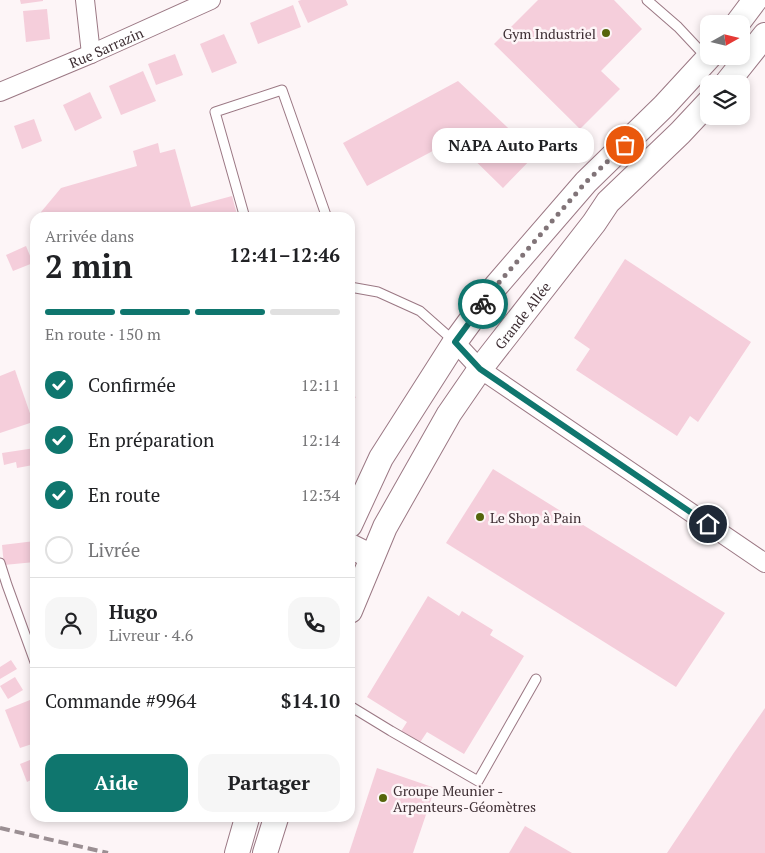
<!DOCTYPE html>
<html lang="fr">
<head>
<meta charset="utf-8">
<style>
  body { margin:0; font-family:"PT Serif",serif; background:#f6f6f6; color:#202124; height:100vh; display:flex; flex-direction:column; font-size:19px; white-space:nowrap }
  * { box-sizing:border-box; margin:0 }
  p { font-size:16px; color:#757577 }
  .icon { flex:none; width:28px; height:28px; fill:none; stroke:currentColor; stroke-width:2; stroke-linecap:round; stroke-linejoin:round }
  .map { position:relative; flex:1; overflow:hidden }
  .side { position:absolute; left:30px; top:212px; width:325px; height:610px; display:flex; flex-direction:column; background:#fff; border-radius:15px; box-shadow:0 2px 8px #0003 }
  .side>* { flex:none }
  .needle { width:32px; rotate:82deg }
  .tools { position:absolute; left:700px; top:15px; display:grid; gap:10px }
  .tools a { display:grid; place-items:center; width:50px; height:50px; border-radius:10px; background:#fff; box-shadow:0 2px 8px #0003; font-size:25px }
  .pin { position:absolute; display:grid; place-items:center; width:42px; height:42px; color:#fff; margin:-21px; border:2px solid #fff; border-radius:50%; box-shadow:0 1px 5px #0007 }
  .courier { position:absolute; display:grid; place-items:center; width:50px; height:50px; margin:-25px; border:4px solid #0f766e; border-radius:50%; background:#fff; color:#222; box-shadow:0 1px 6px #0007 }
  .bubble { position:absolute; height:35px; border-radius:15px; background:#fff; box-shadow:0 2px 8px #0003; font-size:16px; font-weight:700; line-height:35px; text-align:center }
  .head em { font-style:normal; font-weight:700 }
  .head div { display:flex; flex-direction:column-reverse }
  .head { display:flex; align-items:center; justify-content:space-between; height:85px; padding:0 15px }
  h1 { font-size:32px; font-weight:700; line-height:38px }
  .bar { display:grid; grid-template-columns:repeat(4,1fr); gap:8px 5px; align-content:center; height:60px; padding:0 15px }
  .bar i { height:6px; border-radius:4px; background:#e0e0e0 }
  .bar .selected { background:#0f766e }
  .bar p { grid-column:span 4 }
  .line { display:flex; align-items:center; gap:12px; padding:0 15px; border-top:1px solid #e0e0e0 }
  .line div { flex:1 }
  .round { display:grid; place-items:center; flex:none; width:52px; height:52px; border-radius:15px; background:#f6f6f6 }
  ol { padding:0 15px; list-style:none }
  li { display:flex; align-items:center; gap:15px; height:55px }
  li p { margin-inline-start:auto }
  li .icon { padding:5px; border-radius:50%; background:#0f766e; color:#fff; stroke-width:4 }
  li:last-child { color:#757577 }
  li i { width:28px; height:28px; border:2px solid #e0e0e0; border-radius:50% }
  .cta { display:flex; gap:10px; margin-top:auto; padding:10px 15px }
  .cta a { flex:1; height:58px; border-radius:15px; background:#0f766e; color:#fff; font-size:20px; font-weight:700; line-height:58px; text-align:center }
  .cta a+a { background:#f6f6f6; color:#202124 }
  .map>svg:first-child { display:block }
  .building { fill:#f5cedb }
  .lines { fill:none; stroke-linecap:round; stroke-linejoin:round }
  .lane-casing { stroke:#9b7884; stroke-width:11 }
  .street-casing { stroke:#9b7884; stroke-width:20 }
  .secondary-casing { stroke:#9b7884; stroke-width:26 }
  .lane { stroke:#fff; stroke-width:9 }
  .street { stroke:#fff; stroke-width:18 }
  .secondary { stroke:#fff; stroke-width:24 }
  .rail { stroke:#9b8f93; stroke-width:4; stroke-dasharray:10 5; stroke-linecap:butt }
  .done { stroke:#817478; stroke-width:5; stroke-dasharray:0 9 }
  .route { stroke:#0f766e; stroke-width:6 }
  .poi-dot { fill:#55650c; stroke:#fdf5f7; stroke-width:2 }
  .labels { text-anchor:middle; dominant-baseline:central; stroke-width:5; stroke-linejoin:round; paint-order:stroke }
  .poi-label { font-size:14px; fill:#3e2f34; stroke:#fdf5f7; text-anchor:start }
  .street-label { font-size:14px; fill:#3e2f34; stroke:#fdf5f7 }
</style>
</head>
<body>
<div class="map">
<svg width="765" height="853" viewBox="0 0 765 853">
  <rect width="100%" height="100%" fill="#fdf5f7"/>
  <g class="building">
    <path d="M 20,0 L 43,0 L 43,1 L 21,4 Z"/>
    <path d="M 301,0 L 346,0 L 348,5 L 308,23 L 298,1 Z"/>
    <path d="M 538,0 L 614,0 L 642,29 L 601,71 L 620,89 L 580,129 L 494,44 Z"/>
    <path d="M 293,5 L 301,27 L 258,44 L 250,23 Z"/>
    <path d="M 47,9 L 50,39 L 26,42 L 23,11 Z"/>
    <path d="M 224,34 L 237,63 L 212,73 L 200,44 Z"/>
    <path d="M 175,54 L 183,75 L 156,85 L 148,64 Z"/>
    <path d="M 143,71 L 156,101 L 121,115 L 109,86 Z"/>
    <path d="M 458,81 L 536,154 L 503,188 L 450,136 L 441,140 L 444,145 L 367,186 L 343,143 Z"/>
    <path d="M 90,92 L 102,118 L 75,131 L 63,105 Z"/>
    <path d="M 34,119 L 42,141 L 22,149 L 14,126 Z"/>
    <path d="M 158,143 L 160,153 L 175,149 L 191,207 L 232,196 L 238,218 L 42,218 L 41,212 L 61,188 L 137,166 L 133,151 Z"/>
    <path d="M 26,246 L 33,263 L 13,271 L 6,255 Z"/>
    <path d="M 625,259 L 751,342 L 698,422 L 690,416 L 677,436 L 576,370 L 590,349 L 574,338 Z"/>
    <path d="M 15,370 L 33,422 L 0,433 L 0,376 Z"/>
    <path d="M 350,394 L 356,397 L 350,406 Z"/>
    <path d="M 35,448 L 35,459 L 32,459 L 33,465 L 17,468 L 16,462 L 4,465 L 2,453 Z"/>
    <path d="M 493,469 L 725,613 L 676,687 L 446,543 Z"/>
    <path d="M 35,541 L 35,562 L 4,565 L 2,545 Z"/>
    <path d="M 30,578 L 35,578 L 35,603 L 34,603 Z"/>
    <path d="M 428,596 L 459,616 L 462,611 L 493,630 L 490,635 L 524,656 L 464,754 L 427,732 L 419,744 L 400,733 L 407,722 L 367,697 Z"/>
    <path d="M 11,660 L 17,669 L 0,679 L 0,667 Z"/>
    <path d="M 15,677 L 23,690 L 8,699 L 0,686 Z"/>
    <path d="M 30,700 L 35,712 L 35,743 L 20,748 L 5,710 Z"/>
    <path d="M 765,708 L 765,853 L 667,853 L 733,754 Z"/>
    <path d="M 35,758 L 35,778 L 27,782 L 20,764 Z"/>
    <path d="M 377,768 L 435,788 L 413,853 L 349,853 Z"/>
    <path d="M 525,826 L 572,853 L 509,853 Z"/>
  </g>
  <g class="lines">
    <g class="lane-casing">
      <g id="lane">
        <path d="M 647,0 L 678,27 L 708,59"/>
        <path d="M 245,218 L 215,112 L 282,90 L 327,218"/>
        <path d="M 350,287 L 378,292 L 420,311 L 455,342"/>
        <path d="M 0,563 L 7,585 L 35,662"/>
        <path d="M 350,706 L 391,731 L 478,781 L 536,679"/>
      </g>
    </g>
    <g class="street-casing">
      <g id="street">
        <path d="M 85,0 L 91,54"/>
        <path id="s1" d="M 0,92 L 91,54 L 211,0"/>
        <path d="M 455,342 L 480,369 L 765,563"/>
      </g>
    </g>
    <g class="secondary-casing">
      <g id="secondary">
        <path d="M 737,24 L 755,0"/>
        <path d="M 726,84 L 765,35"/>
        <path d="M 350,525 L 381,458 L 455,342 L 496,286 L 586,182 L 664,106 L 710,56"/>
        <path d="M 350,546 L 372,557"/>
        <path id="s2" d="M 350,611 L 385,527 L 449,414 L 480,369 L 594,223 L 608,202 L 680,133 L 709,102"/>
        <path d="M 237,853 L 247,818"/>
        <path d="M 265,853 L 276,818"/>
      </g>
    </g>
    <use href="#lane" class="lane"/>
    <use href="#street" class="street"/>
    <use href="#secondary" class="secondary"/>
    <path class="rail" d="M 0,828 L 108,853"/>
  </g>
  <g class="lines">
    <path class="done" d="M 483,304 L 496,286 L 586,182 L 625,145"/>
    <path class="route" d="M 483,304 L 455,342 L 480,369 L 708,524"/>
  </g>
  <g class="poi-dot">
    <circle cx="606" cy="33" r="5"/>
    <circle cx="480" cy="517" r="5"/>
    <circle cx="383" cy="798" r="5"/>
  </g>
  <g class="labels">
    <g class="poi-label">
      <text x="596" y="33" text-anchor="end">Gym Industriel</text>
      <text x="490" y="517">Le Shop à Pain</text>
      <text x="393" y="790">Groupe Meunier -<tspan x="393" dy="16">Arpenteurs-Géomètres</tspan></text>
    </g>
    <g class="street-label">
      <text stroke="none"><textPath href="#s1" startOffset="115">Rue Sarrazin</textPath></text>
      <text stroke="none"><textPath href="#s2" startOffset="344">Grande Allée</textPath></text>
    </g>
  </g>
</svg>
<div class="tools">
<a><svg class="needle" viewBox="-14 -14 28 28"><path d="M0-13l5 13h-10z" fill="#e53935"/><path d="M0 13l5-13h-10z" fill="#757577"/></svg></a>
<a><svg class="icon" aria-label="layers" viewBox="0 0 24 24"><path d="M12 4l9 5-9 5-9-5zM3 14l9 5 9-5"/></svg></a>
</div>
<div class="pin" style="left:625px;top:145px;background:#ea580c"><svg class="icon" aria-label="bag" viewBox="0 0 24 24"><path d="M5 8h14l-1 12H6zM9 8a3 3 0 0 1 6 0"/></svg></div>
<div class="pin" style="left:708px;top:524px;background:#1f2937"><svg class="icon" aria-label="home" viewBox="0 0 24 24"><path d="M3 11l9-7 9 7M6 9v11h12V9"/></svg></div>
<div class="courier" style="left:483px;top:304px"><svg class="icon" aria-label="bike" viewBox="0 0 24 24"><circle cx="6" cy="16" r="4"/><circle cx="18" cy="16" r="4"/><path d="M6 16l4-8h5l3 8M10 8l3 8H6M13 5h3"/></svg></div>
<div class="bubble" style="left:432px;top:128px;width:162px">NAPA Auto Parts</div>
<section class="side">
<div class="head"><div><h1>2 min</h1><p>Arrivée dans</p></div><em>12:41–12:46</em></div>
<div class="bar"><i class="selected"></i><i class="selected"></i><i class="selected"></i><i></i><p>En route · 150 m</p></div>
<ol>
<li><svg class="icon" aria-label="check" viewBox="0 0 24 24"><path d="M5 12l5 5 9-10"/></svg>Confirmée<p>12:11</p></li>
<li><svg class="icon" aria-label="check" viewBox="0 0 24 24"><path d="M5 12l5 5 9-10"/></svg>En préparation<p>12:14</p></li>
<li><svg class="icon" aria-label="check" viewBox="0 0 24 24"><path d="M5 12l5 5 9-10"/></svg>En route<p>12:34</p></li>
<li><i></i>Livrée</li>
</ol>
<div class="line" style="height:90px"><a class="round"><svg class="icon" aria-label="person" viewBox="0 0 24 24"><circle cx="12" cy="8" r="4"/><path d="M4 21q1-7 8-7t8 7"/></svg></a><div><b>Hugo</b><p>Livreur · 4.6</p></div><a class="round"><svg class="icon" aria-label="phone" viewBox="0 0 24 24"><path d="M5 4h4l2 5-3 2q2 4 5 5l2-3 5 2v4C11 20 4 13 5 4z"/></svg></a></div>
<div class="line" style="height:65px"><div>Commande #9964</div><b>$14.10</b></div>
<div class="cta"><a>Aide</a><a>Partager</a></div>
</section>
</div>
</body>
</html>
